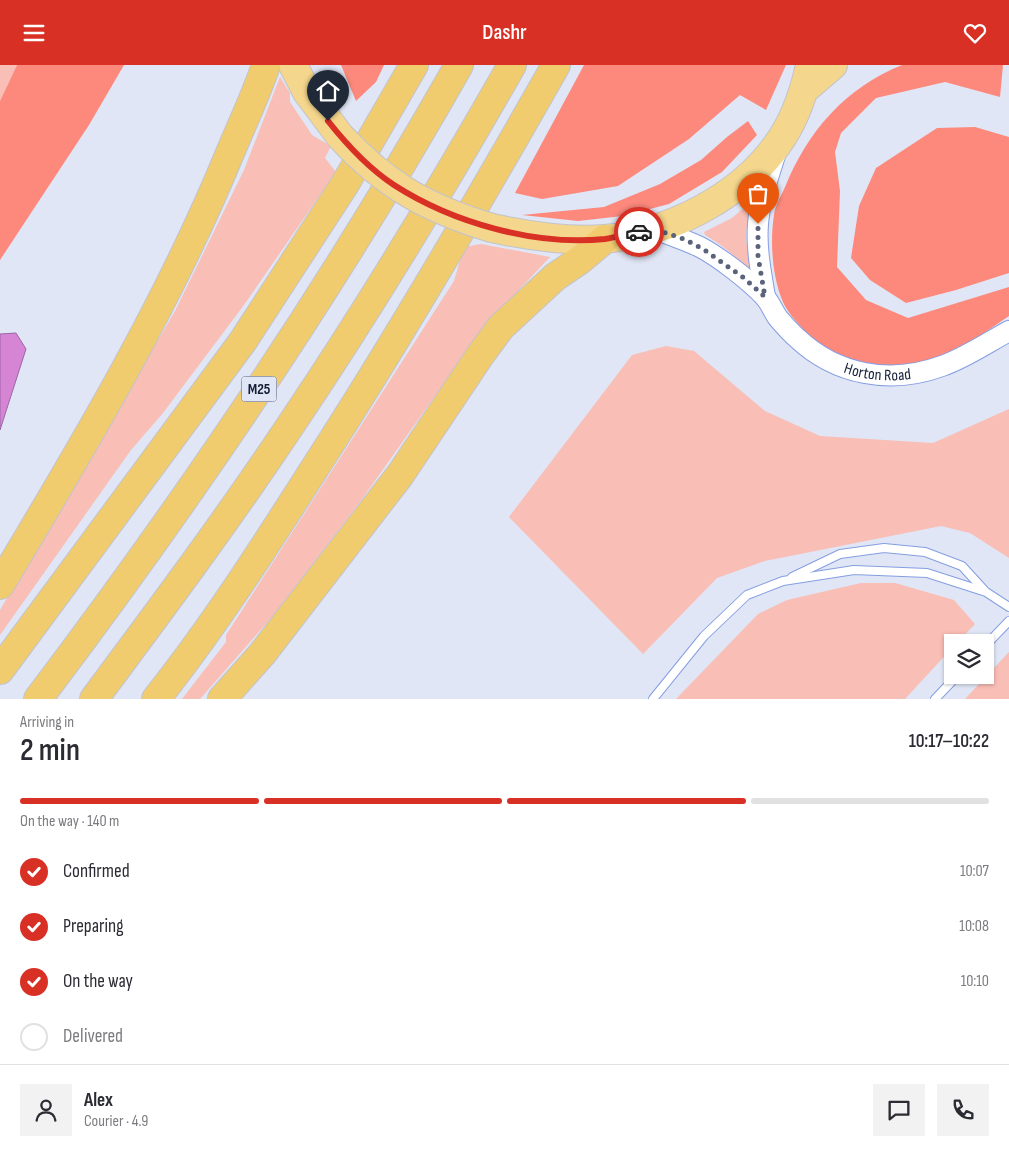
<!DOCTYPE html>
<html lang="en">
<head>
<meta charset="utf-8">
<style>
  body { margin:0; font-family:"Sofia Sans Condensed",sans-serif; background:#f2f2f3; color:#2b2b33; height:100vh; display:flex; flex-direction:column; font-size:19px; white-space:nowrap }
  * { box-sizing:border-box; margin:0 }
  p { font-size:16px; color:#7c7c81 }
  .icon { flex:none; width:28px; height:28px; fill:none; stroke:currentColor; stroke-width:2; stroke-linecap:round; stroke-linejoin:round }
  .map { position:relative; height:634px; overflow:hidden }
  .panel { display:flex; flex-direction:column; background:#fff; flex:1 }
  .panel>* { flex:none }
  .controls { position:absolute; left:944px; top:569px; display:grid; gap:10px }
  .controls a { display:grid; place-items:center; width:50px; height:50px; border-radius:0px; background:#fff; box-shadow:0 1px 4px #0004; font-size:25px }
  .pin { position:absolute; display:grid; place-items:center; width:42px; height:42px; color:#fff; margin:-51px -21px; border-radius:50% 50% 50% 0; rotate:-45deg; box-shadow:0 0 5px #0007 }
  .pin .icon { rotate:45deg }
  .courier { position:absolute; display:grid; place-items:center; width:50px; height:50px; margin:-25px; border:4px solid #d93025; border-radius:50%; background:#fff; color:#222; box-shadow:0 1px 6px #0007 }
  .headline em { font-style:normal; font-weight:600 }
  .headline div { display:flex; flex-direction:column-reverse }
  .headline { display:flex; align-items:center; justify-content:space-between; height:85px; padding:0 20px }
  h1 { font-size:32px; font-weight:600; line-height:38px }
  .bar { display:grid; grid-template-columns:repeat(4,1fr); gap:8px 5px; align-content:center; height:60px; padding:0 20px }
  .bar i { height:6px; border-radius:4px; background:#e1e1e2 }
  .bar .active { background:#d93025 }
  .bar p { grid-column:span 4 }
  .line { display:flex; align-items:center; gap:12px; padding:0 20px; border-top:1px solid #e1e1e2 }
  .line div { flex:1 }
  .round { display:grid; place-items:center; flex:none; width:52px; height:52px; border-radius:0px; background:#f2f2f3 }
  ol { padding:0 20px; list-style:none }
  li { display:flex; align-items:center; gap:15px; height:55px }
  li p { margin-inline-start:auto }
  li .icon { padding:5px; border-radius:50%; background:#d93025; color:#fff; stroke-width:4 }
  li:last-child { color:#7c7c81 }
  li i { width:28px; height:28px; border:2px solid #e1e1e2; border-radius:50% }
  header { display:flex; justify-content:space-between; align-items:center; height:65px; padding:0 20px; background:#d93025; color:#fff; font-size:22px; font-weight:600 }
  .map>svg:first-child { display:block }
  .green { fill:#f9beb5 }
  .forest { fill:#fd897c }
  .water { fill:#d684d4; stroke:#9c65a5 }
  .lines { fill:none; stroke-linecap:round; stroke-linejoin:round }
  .service-casing { stroke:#849ee1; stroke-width:10 }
  .tertiary-casing { stroke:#849ee1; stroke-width:22 }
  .trunk-casing { stroke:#c2c4cb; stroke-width:30 }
  .motorway-casing { stroke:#c2c4cb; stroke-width:30 }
  .service { stroke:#fff; stroke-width:8 }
  .tertiary { stroke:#fff; stroke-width:20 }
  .trunk { stroke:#f4d68c; stroke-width:28 }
  .motorway { stroke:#f1cc6f; stroke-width:28 }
  .trunk-bridge-casing { stroke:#c2c4cb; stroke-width:30; stroke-linecap:butt }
  .trunk-bridge { stroke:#f4d68c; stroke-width:28 }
  .done { stroke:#5b637a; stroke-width:5; stroke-dasharray:0 9 }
  .route { stroke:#d93025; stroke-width:6 }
  .labels { text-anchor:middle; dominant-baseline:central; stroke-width:5; stroke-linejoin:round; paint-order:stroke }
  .shield { fill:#e0e6f5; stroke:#515970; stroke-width:1 }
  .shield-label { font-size:15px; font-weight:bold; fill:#141d37 }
  .street-label { font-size:16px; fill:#141d37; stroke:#e0e6f5 }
</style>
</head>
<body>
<header><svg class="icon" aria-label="menu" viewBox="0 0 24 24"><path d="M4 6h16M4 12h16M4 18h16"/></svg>Dashr<svg class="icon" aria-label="heart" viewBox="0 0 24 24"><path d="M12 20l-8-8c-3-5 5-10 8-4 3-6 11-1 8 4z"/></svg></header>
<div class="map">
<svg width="1009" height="634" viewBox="0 0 1009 634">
  <rect width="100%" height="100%" fill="#e0e6f5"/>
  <g class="green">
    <path d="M 0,0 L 17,0 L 0,36 Z"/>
    <path d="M 280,12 L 290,28 L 290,37 L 312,70 L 331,81 L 325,93 L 336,107 L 244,240 L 163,348 L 131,385 L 0,570 L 0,545 L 175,246 L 244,105 Z"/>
    <path d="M 746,141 L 749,146 C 747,158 745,170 747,182 C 748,192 752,199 752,209 C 738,193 723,180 705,170 L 704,167 L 732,153 Z"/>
    <path d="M 481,179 L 550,192 L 483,263 L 360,437 L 272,552 L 200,634 L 182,634 L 226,577 L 226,570 L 454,216 L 464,182 Z"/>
    <path d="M 666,281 L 694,286 L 765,346 L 820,371 L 933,378 L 1009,344 L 1009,493 L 970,468 L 941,461 L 765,496 L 717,513 L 643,589 L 509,452 L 632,290 Z"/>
    <path d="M 861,518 L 895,518 L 954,535 L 975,559 L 958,577 L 952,578 L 952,583 L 905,634 L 676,634 L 758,549 L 787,535 Z"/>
    <path d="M 1009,587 L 1009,634 L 965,634 Z"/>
  </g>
  <g class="forest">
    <path d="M 17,0 L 124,0 L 89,60 L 0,195 L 0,36 Z"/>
    <path d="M 341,0 L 384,0 L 376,17 L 356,36 Z"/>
    <path d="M 584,0 L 786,0 L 766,45 L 740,30 L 689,74 L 618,121 L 542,134 L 515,128 Z"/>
    <path d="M 902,0 L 1003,0 L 1000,32 L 945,17 L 876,33 L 841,68 L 835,87 L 840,126 L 837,202 L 866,235 L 908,253 L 1009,222 L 1009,251 C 979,271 948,295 912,300 C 888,303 855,301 834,289 C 822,282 812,273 802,263 C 794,254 785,244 781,232 C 772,208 770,175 774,150 C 775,141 781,131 785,122 C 808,66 845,23 902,0 Z"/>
    <path d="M 748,56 L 757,70 L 722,107 L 669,139 L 623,151 L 578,156 L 522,150 L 604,142 L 660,119 L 701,95 L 727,72 Z"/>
    <path d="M 975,62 L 1009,72 L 1009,208 L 956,225 L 906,238 L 870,215 L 851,193 L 859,141 L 876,103 L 937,63 Z"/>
  </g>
  <path class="water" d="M 16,268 L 26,284 L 0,365 L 0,269 Z"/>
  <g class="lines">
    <g class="service-casing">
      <g id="service">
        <path d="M 792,512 L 840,489 L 884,483 L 925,487 L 962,501 L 984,525"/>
        <path d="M 985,581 L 1009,556"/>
        <path d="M 653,634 L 704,571 L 747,530 L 783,516 L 854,505 L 927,508 L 986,527 L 1009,542"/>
        <path d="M 935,634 L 958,610"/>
      </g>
    </g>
    <g class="tertiary-casing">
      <g id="tertiary">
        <path id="s1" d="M 654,164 C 670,170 685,175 700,182 C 719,192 749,215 764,231 C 770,237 773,246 778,253 C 784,260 790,267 797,273 C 836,310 890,320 942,301 C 965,293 987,278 1009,266"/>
        <path d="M 765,232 C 761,207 756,183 758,159 C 760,133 770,108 777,84"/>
      </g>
    </g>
    <g class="trunk-casing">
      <g id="trunk">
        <path d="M 293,0 L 307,27 L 340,71"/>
        <path d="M 805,24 L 833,0"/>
        <path d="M 492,163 C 529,171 567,177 605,174 C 669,168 739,133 777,80 C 794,57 804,28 810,0"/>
      </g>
    </g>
    <g class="motorway-casing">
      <g id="motorway">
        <path d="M 0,520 C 84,380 168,239 230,88 C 242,59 256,30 266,0"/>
        <path d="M 0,605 L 243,276 L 345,119 L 414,0"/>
        <path d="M 38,634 C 191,432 334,221 459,0"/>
        <path d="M 94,634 C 161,544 228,454 290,361 C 369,244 442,123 512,0"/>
        <path d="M 156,634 C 215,560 267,478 318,398 C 402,268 480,134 556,0"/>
        <path d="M 222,634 L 262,589 L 400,410 L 481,289 L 501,262 L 555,212 L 580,195 L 605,174"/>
      </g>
    </g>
    <use href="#service" class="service"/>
    <use href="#tertiary" class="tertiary"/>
    <use href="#trunk" class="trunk"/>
    <use href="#motorway" class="motorway"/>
    <g class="trunk-bridge-casing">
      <path id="trunk-bridge" d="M 340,71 C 385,120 428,144 492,163"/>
    </g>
    <use href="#trunk-bridge" class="trunk-bridge"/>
  </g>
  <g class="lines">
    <path class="done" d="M 639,167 L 654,164 L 684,174 L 703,184 L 744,213 L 765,232 L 758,191 L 758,159"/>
    <path class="route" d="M 328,56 C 347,80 368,103 394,120 C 453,158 535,181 605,174 C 617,172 628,169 639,167"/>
  </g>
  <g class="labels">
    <rect class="shield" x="241.5" y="311.5" width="35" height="25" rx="4"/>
    <g class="shield-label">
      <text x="259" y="324">M25</text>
    </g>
    <g class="street-label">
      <text stroke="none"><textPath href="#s1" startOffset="274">Horton Road</textPath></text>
    </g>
  </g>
</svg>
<div class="controls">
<a><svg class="icon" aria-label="layers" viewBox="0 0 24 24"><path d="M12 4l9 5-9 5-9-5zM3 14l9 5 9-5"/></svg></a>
</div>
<div class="pin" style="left:758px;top:159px;background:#ea580c"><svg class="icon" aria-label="bag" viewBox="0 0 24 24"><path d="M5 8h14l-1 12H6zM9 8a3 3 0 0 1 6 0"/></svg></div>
<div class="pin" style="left:328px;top:56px;background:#1f2937"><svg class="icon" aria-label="home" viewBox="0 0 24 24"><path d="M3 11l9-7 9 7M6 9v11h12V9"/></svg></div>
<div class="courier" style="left:639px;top:167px"><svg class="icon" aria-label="car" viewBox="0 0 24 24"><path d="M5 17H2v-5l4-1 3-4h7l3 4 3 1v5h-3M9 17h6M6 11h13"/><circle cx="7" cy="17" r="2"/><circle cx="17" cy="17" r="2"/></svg></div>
</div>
<section class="panel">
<div class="headline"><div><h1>2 min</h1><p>Arriving in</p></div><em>10:17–10:22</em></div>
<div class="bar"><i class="active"></i><i class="active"></i><i class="active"></i><i></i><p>On the way · 140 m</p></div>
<ol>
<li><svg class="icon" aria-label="check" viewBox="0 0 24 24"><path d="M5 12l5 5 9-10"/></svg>Confirmed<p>10:07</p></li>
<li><svg class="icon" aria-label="check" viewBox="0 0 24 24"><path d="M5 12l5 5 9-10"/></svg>Preparing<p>10:08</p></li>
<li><svg class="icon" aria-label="check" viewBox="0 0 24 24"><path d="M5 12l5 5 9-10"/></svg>On the way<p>10:10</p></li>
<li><i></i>Delivered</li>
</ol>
<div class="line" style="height:90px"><a class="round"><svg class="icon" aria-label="person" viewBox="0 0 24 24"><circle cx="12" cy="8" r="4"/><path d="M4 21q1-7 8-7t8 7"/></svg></a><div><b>Alex</b><p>Courier · 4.9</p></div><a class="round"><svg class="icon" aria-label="chat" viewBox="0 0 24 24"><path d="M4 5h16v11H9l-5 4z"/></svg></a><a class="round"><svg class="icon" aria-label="phone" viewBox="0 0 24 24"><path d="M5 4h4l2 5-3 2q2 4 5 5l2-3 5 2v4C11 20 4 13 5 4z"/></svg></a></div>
</section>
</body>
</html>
